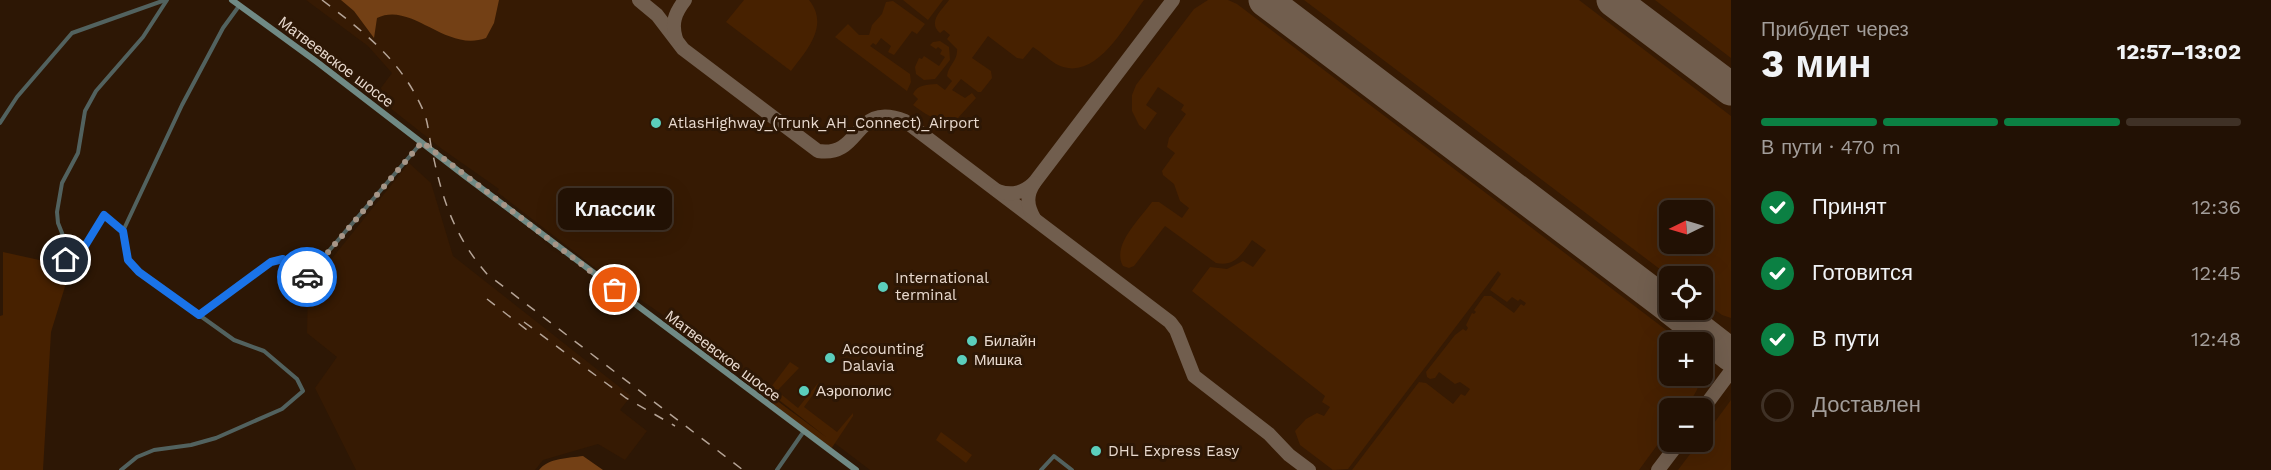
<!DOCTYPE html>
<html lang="ru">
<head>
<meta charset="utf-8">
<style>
  body { margin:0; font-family:"Work Sans",sans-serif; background:#2e1f13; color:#f1f3f6; height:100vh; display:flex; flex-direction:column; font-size:22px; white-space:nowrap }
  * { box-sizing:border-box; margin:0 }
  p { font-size:20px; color:#a29d9a }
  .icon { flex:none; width:33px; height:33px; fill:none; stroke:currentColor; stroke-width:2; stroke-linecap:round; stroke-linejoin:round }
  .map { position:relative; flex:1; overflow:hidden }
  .drawer { display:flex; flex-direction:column; background:#221104; width:540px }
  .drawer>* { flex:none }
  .needle { width:39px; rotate:265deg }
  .tools { position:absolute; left:1659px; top:200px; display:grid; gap:12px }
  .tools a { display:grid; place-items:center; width:54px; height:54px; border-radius:9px; background:#221104; box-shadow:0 6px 24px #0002,0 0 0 2px #3f3126; font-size:30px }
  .pin { position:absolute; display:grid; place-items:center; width:51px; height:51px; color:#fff; margin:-26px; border:3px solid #fff; border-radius:50%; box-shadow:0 2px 6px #0007 }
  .courier { position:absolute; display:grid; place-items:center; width:60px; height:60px; margin:-30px; border:4px solid #1a73e8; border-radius:50%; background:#fff; color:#222; box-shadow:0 2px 8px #0007 }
  .bubble { position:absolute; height:42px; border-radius:9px; background:#221104; box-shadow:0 6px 24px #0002,0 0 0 2px #3f3126; font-size:20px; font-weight:700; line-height:42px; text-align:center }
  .summary em { font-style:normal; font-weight:700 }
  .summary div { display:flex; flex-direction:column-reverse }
  .summary { display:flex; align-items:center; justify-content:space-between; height:102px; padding:0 30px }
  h1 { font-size:39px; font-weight:700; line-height:45px }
  .bar { display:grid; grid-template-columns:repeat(4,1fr); gap:9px 6px; align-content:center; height:72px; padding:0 30px }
  .bar i { height:8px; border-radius:4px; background:#3f3126 }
  .bar .on { background:#0b8043 }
  .bar p { grid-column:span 4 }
  ol { padding:0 30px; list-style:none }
  li { display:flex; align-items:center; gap:18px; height:66px }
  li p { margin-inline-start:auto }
  li .icon { padding:6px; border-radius:50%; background:#0b8043; color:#fff; stroke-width:4 }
  li:last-child { color:#a29d9a }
  li i { width:33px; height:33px; border:3px solid #3f3126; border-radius:50% }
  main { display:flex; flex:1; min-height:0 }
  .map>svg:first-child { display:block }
  .built { fill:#361a03; fill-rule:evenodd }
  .green { fill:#472100; fill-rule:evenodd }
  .forest { fill:#734015 }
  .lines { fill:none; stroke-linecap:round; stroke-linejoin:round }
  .taxiway { stroke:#715e4e; stroke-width:14 }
  .runway { stroke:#715e4e; stroke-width:33 }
  .minor { stroke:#52625f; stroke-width:4 }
  .secondary { stroke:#708a85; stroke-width:6 }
  .rail { stroke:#b5a497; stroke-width:1.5; stroke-dasharray:10 10; stroke-linecap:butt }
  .done { stroke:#a79688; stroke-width:6; stroke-dasharray:0 10.8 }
  .route { stroke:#1a73e8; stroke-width:8 }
  .poi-dot { fill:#5bcebc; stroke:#2d1705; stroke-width:2 }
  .labels { text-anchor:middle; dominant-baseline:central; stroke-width:6; stroke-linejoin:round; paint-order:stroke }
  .street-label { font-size:15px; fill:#e9dacf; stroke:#2d1705 }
  .poi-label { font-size:15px; fill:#e9dacf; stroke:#2d1705; text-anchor:start }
</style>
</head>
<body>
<main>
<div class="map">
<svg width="1731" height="470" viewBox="0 0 1731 470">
  <rect width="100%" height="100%" fill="#2d1705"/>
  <g class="built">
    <path d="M 306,0 L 1731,0 L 1731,470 L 870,470 L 696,338 L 602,273 L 497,192 L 499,189 L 442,149 L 375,96 L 392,73 L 368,46 ZM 1670,210 L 1702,210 L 1702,243 L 1670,243 ZM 1670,276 L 1702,276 L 1702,309 L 1670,309 ZM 1670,342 L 1702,342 L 1702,375 L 1670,375 ZM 1670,408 L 1702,408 L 1702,441 L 1670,441 Z"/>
    <path d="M 409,163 L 431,183 L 453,256 L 631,396 L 620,410 L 647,431 L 625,460 L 598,444 L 543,460 L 535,470 L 356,470 L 315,388 L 337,357 L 307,333 L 308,288 Z"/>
  </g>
  <g class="green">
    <path d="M 744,0 L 809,0 C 830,26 806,51 791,71 L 726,22 Z"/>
    <path d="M 903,0 L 943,0 L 928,20 Z"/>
    <path d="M 949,0 L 1144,0 C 1125,25 1095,85 1056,64 C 1048,59 1041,52 1033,47 L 1023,59 L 1017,58 L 988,36 L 972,58 L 991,71 L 992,78 L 981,92 L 978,92 L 961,79 L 952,90 L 965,98 L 972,93 L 976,98 L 957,119 C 939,125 927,115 913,105 L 918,99 L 913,94 C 918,84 927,85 937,84 L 945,90 L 952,81 L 947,76 C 948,65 958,61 957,49 L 947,39 L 950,35 L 944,30 L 940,33 C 927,22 942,10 949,0 Z"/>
    <path d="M 1208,0 L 1228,0 L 1237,4 L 1682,342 L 1670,342 L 1670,375 L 1701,375 C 1700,388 1693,397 1685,408 L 1670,408 L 1669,429 L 1639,470 L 1352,470 L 1419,382 L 1426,383 L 1453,404 L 1461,394 L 1465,396 L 1470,389 L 1460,382 L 1455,384 L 1439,372 L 1435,378 L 1430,379 L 1427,377 L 1426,372 L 1455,335 L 1463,329 L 1466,331 L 1468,328 L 1466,325 L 1472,313 L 1474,314 L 1476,312 L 1474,310 L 1484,296 L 1491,296 L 1514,313 L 1521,304 L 1524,306 L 1526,303 L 1520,299 L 1518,301 L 1512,297 L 1507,302 L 1490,290 L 1501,274 L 1498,271 L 1348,469 L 1333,470 L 1300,445 L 1295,431 L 1306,419 L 1317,413 L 1324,416 L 1330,407 L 1322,402 L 1325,396 L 1192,291 L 1210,267 L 1227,269 L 1243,261 L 1253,267 L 1266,250 L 1252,240 C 1242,254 1235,267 1216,263 L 1165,226 L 1134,266 L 1129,268 L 1123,266 C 1111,245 1141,218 1152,202 L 1159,202 L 1182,218 L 1189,208 L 1180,201 L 1174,184 L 1163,175 L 1162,171 L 1175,153 L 1167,147 L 1169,138 L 1186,114 L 1181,110 L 1184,105 L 1158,87 L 1146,105 L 1157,113 L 1145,130 L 1139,125 L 1132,111 L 1132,95 L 1136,85 L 1194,9 Z"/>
    <path d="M 1304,0 L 1579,0 L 1731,116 L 1731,318 L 1722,315 L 1703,301 L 1702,276 L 1669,276 ZM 1670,210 L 1702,210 L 1702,243 L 1670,243 Z"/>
    <path d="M 1655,0 L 1731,0 L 1731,58 Z"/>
    <path d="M 893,1 L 925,24 L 917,34 L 912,31 L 894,55 L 888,52 L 891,46 L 881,38 L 876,45 L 873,43 L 870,46 L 910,74 L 911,82 L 907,91 L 835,37 L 848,24 L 859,35 L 869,35 L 872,25 L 882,14 L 886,2 Z"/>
    <path d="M 940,41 L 949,47 L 950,60 L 935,79 L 924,80 L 916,74 L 915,67 L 919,58 L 922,59 L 924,56 L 939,66 L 945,57 L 940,54 L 942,50 L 938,47 L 936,49 L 930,45 L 933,42 Z"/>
    <path d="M 3,252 L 71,267 L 51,332 L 43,470 L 0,470 L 0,316 L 3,315 Z"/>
    <path d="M 790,362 L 799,368 L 777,391 L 798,408 L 818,383 L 820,385 L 804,407 L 837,432 L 853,413 L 853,416 L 831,449 L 762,395 L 764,391 L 826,437 L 768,391 Z"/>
    <path d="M 1731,400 L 1731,470 L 1678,470 L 1700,441 L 1702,441 L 1703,438 Z"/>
    <path d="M 941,432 L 972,455 L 966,463 L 936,440 Z"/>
  </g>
  <g class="forest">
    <path d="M 341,0 L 499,0 L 494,23 L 486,38 C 446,53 412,1 377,18 L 374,38 L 354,11 Z"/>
    <path d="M 583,456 L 603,470 L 539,470 C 548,458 569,458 583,456 Z"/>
  </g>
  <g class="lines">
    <g class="taxiway">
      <path d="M 639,0 L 657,15 L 683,49 L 818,151 C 863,158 853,100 905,121 L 1170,322 L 1176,330 L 1194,376 L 1269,434 L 1289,455 L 1309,470"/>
      <path d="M 676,39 C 671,23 675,13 685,0"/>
      <path d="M 1034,183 L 1173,0"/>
      <path d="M 998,191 C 1012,196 1023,193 1034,183 C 1026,195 1027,206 1034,218"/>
      <path d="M 1702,410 L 1731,371"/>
      <path d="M 1658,470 L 1680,441"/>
    </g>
    <g class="runway">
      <path d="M 1265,0 L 1670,307"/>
      <path d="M 1613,0 L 1731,89"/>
      <path d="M 1672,309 L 1731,355"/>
    </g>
    <g class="minor">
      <path d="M 0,123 L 17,97 L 72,33 L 165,0"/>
      <path d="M 123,231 L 182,105 L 223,28 L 239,6"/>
      <path d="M 199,315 L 267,264 L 280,259 L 286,261 L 304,280 L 422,142"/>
      <path d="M 121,470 L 137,457 L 154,450 L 191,445 L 216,438 L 282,409 L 303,391 L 297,379 L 264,351 L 234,340 L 139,272 L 128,260 L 123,231 L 104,215 L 85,246 L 66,260 L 64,238 L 58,223 L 57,212 L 62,183 L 78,153 L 85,111 L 96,91 L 143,37 L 167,0"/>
      <path d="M 777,470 L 804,431"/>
      <path d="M 1041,470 L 1054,456 L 1072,470"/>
    </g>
    <path class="secondary" d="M 232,0 L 317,62 L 465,176 L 856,470"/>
    <g class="rail">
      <path d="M 322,0 C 364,32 401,60 423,110 C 429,123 429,140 433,155 C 443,202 455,237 487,274 L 743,470"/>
      <path d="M 487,299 L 527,330"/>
      <path d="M 524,322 L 626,398 L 675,426"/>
    </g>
  </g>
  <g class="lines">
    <path class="done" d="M 307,277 L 422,142 L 615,290"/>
    <path class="route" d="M 66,260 L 85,246 L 104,215 L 123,231 L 128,260 L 139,272 L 199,315 L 271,262 L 283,259 L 304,280 L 307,277"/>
  </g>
  <g class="poi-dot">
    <circle cx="656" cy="123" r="6"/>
    <circle cx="883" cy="287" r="6"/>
    <circle cx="972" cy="341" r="6"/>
    <circle cx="830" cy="358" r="6"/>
    <circle cx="962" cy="360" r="6"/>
    <circle cx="804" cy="391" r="6"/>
    <circle cx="1096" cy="451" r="6"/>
  </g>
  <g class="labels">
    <g class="street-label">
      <text transform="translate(336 62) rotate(37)">Матвеевское шоссе</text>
      <text transform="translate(723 356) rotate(37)">Матвеевское шоссе</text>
    </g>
    <g class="poi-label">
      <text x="668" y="123">AtlasHighway_(Trunk_AH_Connect)_Airport</text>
      <text x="895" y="278">International<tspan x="895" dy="17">terminal</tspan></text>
      <text x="984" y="341">Билайн</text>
      <text x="842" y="349">Accounting<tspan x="842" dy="17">Dalavia</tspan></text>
      <text x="974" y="360">Мишка</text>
      <text x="816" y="391">Аэрополис</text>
      <text x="1108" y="451">DHL Express Easy</text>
    </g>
  </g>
</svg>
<div class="tools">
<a><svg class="needle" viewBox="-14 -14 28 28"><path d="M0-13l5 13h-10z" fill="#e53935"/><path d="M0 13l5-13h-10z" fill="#a29d9a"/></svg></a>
<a><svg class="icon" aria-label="locate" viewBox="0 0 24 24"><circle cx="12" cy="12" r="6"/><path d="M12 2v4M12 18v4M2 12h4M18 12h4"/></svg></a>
<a>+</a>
<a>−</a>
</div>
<div class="pin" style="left:615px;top:290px;background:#ea580c"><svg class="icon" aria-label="bag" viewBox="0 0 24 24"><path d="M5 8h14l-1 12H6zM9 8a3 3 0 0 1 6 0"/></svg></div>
<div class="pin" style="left:66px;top:260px;background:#1f2937"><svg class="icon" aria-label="home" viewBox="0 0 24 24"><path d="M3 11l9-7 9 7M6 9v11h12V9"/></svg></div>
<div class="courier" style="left:307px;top:277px"><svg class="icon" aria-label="car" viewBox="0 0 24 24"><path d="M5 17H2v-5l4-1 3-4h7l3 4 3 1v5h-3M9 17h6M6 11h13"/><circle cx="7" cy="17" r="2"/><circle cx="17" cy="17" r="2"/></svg></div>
<div class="bubble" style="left:558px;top:188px;width:114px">Классик</div>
</div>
<section class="drawer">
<div class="summary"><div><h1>3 мин</h1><p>Прибудет через</p></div><em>12:57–13:02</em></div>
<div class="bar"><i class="on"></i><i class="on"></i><i class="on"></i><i></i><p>В пути · 470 m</p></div>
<ol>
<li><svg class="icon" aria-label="check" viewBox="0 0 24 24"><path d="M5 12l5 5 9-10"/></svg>Принят<p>12:36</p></li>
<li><svg class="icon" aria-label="check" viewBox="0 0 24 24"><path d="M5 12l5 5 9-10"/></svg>Готовится<p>12:45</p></li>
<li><svg class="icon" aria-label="check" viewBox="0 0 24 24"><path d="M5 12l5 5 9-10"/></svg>В пути<p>12:48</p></li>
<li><i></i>Доставлен</li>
</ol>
</section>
</main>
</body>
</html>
